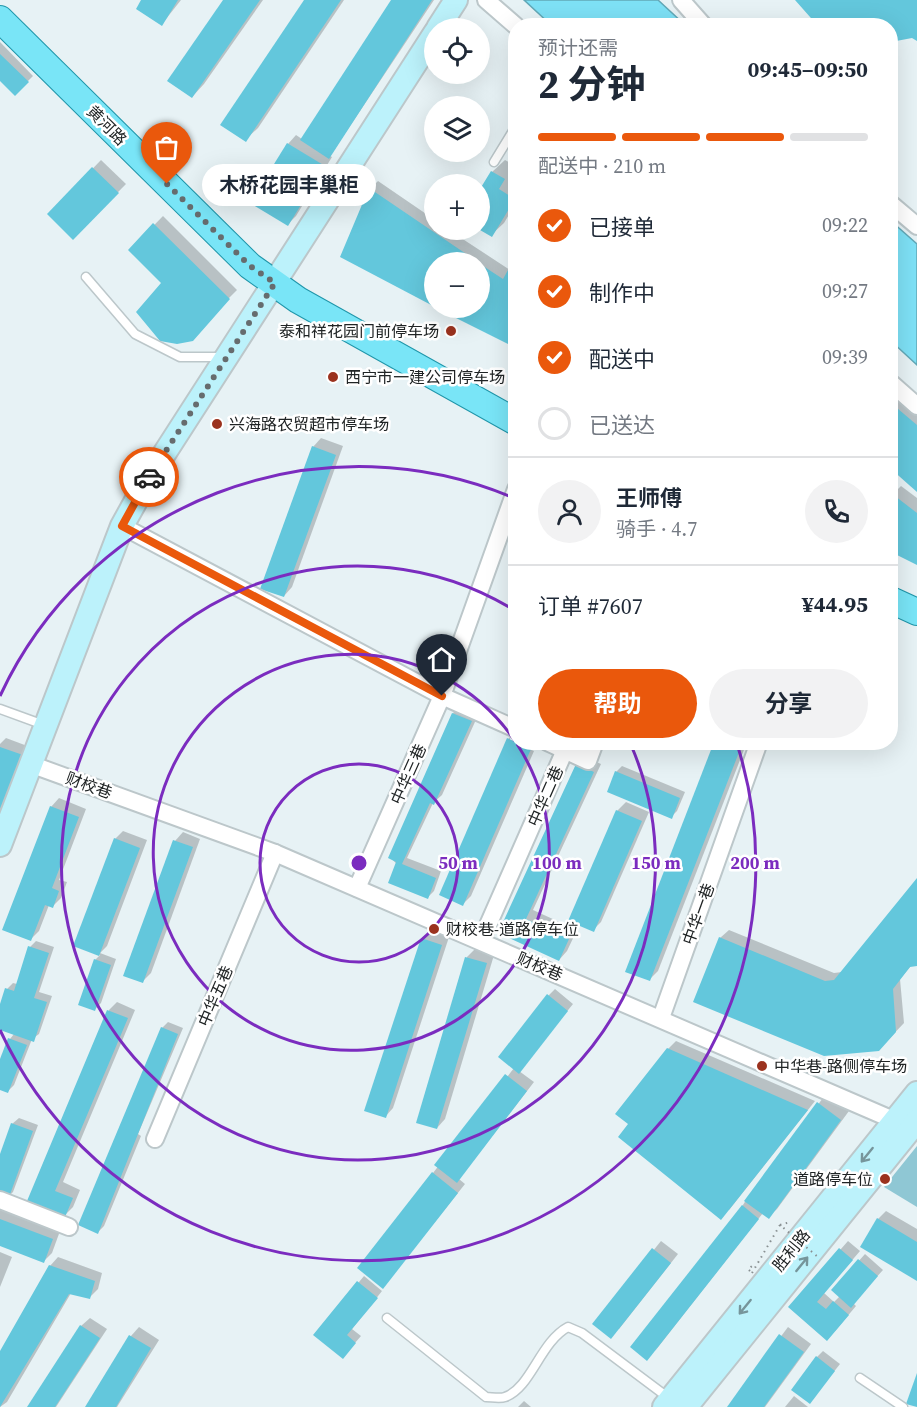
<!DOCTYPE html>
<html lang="zh">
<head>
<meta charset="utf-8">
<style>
  body { margin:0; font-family:"Source Serif 4","Noto Sans SC",serif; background:#f2f2f3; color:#1f2937; height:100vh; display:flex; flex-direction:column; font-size:22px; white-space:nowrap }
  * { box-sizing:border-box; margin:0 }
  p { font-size:20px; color:#747a83 }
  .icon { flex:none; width:33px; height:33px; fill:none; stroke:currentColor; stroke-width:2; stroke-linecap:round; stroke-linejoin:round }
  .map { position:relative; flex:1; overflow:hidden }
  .details { position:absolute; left:508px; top:18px; width:390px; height:732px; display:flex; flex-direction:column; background:#fff; border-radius:24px; box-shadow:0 6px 24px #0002 }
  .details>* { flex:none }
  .fabs { position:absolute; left:424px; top:18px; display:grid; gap:12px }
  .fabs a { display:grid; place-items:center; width:66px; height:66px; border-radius:50%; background:#fff; box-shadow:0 6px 24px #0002; font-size:30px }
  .pin { position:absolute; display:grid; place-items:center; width:51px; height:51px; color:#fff; margin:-62px -26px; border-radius:50% 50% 50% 0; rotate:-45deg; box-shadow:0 0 6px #0007 }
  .pin .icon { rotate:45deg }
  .courier { position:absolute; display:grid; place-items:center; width:60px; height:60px; margin:-30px; border:4px solid #ea580c; border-radius:50%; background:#fff; color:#222; box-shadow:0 2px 8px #0007 }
  .bubble { position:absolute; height:42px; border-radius:21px; background:#fff; box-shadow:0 6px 24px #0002; font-size:20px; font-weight:700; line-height:42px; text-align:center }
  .overview em { font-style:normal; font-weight:700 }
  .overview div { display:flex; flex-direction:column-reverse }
  .overview { display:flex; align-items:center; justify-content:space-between; height:102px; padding:0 30px }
  h1 { font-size:39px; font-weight:700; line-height:45px }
  .bar { display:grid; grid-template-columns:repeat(4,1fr); gap:9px 6px; align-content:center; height:72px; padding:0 30px }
  .bar i { height:8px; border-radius:4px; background:#e0e1e3 }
  .bar .current { background:#ea580c }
  .bar p { grid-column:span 4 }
  .line { display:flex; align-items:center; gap:15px; padding:0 30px; border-top:2px solid #e0e1e3 }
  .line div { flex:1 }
  .round { display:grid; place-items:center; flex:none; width:63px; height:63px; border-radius:32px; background:#f2f2f3 }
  ol { padding:0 30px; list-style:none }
  li { display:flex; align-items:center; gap:18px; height:66px }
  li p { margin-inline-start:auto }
  li .icon { padding:6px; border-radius:50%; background:#ea580c; color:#fff; stroke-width:4 }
  li:last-child { color:#747a83 }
  li i { width:33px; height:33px; border:3px solid #e0e1e3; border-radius:50% }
  .cta { display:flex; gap:12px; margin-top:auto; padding:12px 30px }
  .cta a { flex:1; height:69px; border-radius:36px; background:#ea580c; color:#fff; font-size:24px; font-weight:700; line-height:69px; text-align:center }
  .cta a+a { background:#f2f2f3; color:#1f2937 }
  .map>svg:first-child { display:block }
  .green { fill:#8fc7d4 }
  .water { fill:#7ee1f6; stroke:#62a8b7; stroke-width:1.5 }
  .shadow { fill:#0003 }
  .building { fill:#63c7dc }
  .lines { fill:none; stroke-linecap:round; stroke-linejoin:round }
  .lane-casing { stroke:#bcc7ca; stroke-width:11 }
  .street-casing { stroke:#bcc7ca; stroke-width:20 }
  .secondary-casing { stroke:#bcc7ca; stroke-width:26 }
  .primary-casing { stroke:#2096aa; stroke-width:28 }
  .path { stroke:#888f91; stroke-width:2; stroke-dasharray:1.5 4.5; stroke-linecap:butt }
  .lane { stroke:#fff; stroke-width:8 }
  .street { stroke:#fff; stroke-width:16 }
  .secondary { stroke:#bcf2fb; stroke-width:22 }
  .primary { stroke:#79e5f7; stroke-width:26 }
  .path-bridge { stroke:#888f91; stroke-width:2; stroke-dasharray:1.5 4.5; stroke-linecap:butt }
  .oneway { stroke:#76959b }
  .done { stroke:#666c6e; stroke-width:6; stroke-dasharray:0 10.8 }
  .route { stroke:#ea580c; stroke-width:8 }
  .ring { fill:none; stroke:#7b2cbf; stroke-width:3 }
  .poi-dot { fill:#9b321e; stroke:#fff; stroke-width:2 }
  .labels { text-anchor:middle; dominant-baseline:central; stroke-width:5; stroke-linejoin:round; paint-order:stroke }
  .street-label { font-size:16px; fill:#202425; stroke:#fff }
  .poi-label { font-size:16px; fill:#202425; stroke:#fff; text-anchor:start }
  .centre { fill:#7b2cbf; stroke:#fff; stroke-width:3 }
  .ring-label { font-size:18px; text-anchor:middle; font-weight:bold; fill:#7b2cbf; stroke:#fff; stroke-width:5; stroke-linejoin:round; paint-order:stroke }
</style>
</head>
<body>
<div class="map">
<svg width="917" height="1407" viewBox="0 0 917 1407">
  <rect width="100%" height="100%" fill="#e7f2f5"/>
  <path class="green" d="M 917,1146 L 917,1207 L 884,1187 Z"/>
  <g class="water">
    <path d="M 524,0 L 658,0 L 685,25 L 551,25 Z"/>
    <path d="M 891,221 L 917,244 L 917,365 L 891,341 Z"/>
  </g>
  <g class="shadow">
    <path d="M 143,0 L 181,0 L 162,24 Z"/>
    <path d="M 225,0 L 263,0 L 204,84 L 192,97 Z"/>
    <path d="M 306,0 L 344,0 L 258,128 L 245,140 Z"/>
    <path d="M 392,0 L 434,0 L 330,156 L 332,157 L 296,216 L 288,224 L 288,144 L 296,135 L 302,139 Z"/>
    <path d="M 0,42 L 33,76 L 15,94 L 0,78 Z"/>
    <path d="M 101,160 L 126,184 L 73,238 L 49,214 Z"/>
    <path d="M 505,160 L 516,166 L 510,176 L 516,180 L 516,203 L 504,223 L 491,235 L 480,228 L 480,192 L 492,172 Z"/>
    <path d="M 378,181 L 435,220 L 435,230 L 449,230 L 510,270 L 516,259 L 516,346 L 442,308 L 480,308 L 480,262 L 435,262 L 435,304 L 370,189 Z"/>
    <path d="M 163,216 L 237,290 L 211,316 L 130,250 Z"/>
    <path d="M 891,388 L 917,410 L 917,490 L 891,468 Z"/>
    <path d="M 321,438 L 343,446 L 292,587 L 284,596 L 313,447 Z"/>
    <path d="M 901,486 L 917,498 L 917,564 L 891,550 L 891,496 Z"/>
    <path d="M 462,705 L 479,713 L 442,795 L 433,803 L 407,858 L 441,871 L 434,891 L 428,897 L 390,857 L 453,713 Z"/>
    <path d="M 516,731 L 516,740 L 510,738 L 510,741 L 534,751 L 471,896 L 463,904 L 508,739 Z"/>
    <path d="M 6,738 L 30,747 L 0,830 L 0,744 Z"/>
    <path d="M 521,742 L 538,742 L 535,749 Z"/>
    <path d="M 716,742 L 747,742 L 658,971 L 649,980 Z"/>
    <path d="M 585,757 L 601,764 L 533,910 L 577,930 L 567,951 L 559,960 L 500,932 Z"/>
    <path d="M 622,766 L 685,792 L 677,811 L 671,817 L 616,772 Z"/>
    <path d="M 59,798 L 86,809 L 59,880 L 67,882 L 61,898 L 53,906 L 49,905 L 39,931 L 31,939 L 51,807 Z"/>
    <path d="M 626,802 L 649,812 L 601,922 L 593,930 L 617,811 Z"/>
    <path d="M 123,831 L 147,840 L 107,946 L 100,953 L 116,959 L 101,1003 L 95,1009 L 95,960 L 100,955 L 75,945 L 115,839 Z"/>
    <path d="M 183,832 L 200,839 L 151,973 L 143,981 L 125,975 L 175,841 Z"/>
    <path d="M 917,880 L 917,965 L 911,966 L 900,979 L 904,1023 L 887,1041 L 720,938 L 729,930 L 834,973 L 842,972 Z"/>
    <path d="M 430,931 L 449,937 L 393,1108 L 385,1117 L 422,939 Z"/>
    <path d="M 36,941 L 54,947 L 39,992 L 52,996 L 39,1034 L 32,1039 L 14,1085 L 8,1091 L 0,1088 L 0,1063 L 10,1039 L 14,1034 L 0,1029 L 0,1009 L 7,989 L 13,983 L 17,984 L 30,947 Z"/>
    <path d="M 475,949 L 494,955 L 445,1119 L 437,1128 L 418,1122 L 467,957 Z"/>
    <path d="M 555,989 L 573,1004 L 519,1071 L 534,1082 L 459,1179 L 465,1184 L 383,1287 L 433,1173 L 514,1068 L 549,995 Z"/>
    <path d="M 117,1002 L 135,1010 L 63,1182 L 80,1190 L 73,1207 L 65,1215 L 29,1200 L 109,1010 Z"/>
    <path d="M 168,1022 L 183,1028 L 138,1134 L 141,1136 L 104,1226 L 98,1232 L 162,1028 Z"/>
    <path d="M 676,1041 L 815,1101 L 729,1210 L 630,1124 L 668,1049 Z"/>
    <path d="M 826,1094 L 849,1111 L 777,1209 L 768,1217 L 763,1213 L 655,1351 L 746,1200 Z"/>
    <path d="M 19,1118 L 38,1125 L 13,1192 L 7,1198 L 0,1158 L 12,1124 Z"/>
    <path d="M 0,1208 L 60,1231 L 52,1253 L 44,1261 L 0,1244 Z"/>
    <path d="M 886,1211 L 917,1229 L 917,1279 L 878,1219 Z"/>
    <path d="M 661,1241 L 678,1254 L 619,1329 L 594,1324 Z"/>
    <path d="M 848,1241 L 860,1251 L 824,1293 L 834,1302 L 840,1296 L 833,1290 L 865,1254 L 883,1270 L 853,1303 L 856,1306 L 835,1331 L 790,1307 Z"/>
    <path d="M 0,1252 L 12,1257 L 0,1287 Z"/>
    <path d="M 58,1257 L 102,1273 L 98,1289 L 90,1297 L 71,1293 L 7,1402 L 0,1407 L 0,1354 L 50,1266 Z"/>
    <path d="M 364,1276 L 382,1291 L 352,1329 L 361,1336 L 348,1351 L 315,1335 Z"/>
    <path d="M 90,1318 L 107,1329 L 56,1407 L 29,1407 L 81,1326 Z"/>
    <path d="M 139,1327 L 159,1340 L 117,1407 L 87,1407 L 131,1336 Z"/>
    <path d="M 788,1327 L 811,1344 L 765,1407 L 728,1407 Z"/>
    <path d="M 823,1351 L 840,1364 L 810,1402 L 817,1357 Z"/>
    <path d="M 794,1396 L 808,1407 L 785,1407 Z"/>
    <path d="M 524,1401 L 531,1407 L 518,1407 Z"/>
  </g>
  <g class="building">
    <path d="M 141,0 L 178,0 L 162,26 L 136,9 Z"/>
    <path d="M 223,0 L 260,0 L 192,98 L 167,81 Z"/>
    <path d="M 304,0 L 341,0 L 246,142 L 220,125 Z"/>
    <path d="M 391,0 L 432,0 L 329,159 L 300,140 Z"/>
    <path d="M 795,0 L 917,0 L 917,41 L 912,38 L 891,42 L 891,26 L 818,26 Z"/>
    <path d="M 0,54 L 29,82 L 15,96 L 0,81 Z"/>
    <path d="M 287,143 L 325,166 L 288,226 L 250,203 Z"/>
    <path d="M 92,167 L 119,193 L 73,240 L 47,214 Z"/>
    <path d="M 491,171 L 505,179 L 499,189 L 515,199 L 492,237 L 480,230 L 480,189 Z"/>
    <path d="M 369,188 L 478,262 L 435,262 L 435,307 L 340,257 Z"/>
    <path d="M 153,223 L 230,299 L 193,341 L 177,344 L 160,341 L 136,312 L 161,283 L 128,250 Z"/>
    <path d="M 516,256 L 516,348 L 436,308 L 480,308 L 480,264 L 503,279 Z"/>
    <path d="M 891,403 L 917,425 L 917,492 L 891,469 Z"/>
    <path d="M 312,446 L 336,455 L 284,597 L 260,589 Z"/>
    <path d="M 891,493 L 917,513 L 917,565 L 891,552 Z"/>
    <path d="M 452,713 L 472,721 L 434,805 L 430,803 L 402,864 L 436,878 L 428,899 L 388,883 L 396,862 L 388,858 Z"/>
    <path d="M 507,738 L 531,749 L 463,906 L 439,895 Z"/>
    <path d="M 714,742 L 743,742 L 650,981 L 625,972 Z"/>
    <path d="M 0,747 L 23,755 L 0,817 Z"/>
    <path d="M 576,764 L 594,772 L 526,919 L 569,939 L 559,961 L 498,933 Z"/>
    <path d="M 615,771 L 680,798 L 672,819 L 607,792 Z"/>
    <path d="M 50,806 L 79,817 L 52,888 L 59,891 L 53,908 L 45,905 L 31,941 L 2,930 Z"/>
    <path d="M 616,810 L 642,821 L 594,932 L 568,921 Z"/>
    <path d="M 114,838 L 140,848 L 99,956 L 73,946 Z"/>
    <path d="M 173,840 L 193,847 L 143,983 L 123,976 Z"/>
    <path d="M 917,878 L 917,966 L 910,967 L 893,989 L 896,1032 L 879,1051 L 824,1056 L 693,1002 L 719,937 L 825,981 L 834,980 Z"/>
    <path d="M 421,938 L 442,945 L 386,1118 L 364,1111 Z"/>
    <path d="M 28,946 L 49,953 L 34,998 L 47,1002 L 34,1042 L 0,1030 L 0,1004 L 5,988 L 14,991 Z"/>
    <path d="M 465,957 L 487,963 L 437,1129 L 416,1123 Z"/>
    <path d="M 94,959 L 111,965 L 95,1011 L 78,1005 Z"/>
    <path d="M 547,994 L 568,1011 L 519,1074 L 498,1057 Z"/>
    <path d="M 107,1010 L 128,1018 L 55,1191 L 73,1198 L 65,1217 L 27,1201 Z"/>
    <path d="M 161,1027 L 178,1034 L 98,1234 L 78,1225 Z"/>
    <path d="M 8,1038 L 27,1045 L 8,1093 L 0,1090 L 0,1059 Z"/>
    <path d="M 667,1048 L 808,1110 L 721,1220 L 618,1137 L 628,1124 L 615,1114 Z"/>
    <path d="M 505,1074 L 527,1091 L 457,1183 L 434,1165 Z"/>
    <path d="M 817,1102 L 841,1120 L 769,1219 L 744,1201 Z"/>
    <path d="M 11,1123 L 33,1131 L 8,1200 L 0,1197 L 0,1154 Z"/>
    <path d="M 432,1172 L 458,1193 L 383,1289 L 357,1268 Z"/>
    <path d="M 742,1205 L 759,1219 L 647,1361 L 630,1347 Z"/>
    <path d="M 877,1218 L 917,1242 L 917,1281 L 860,1247 Z"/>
    <path d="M 0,1219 L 53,1239 L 44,1263 L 0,1246 Z"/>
    <path d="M 652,1248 L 671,1263 L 611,1339 L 592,1324 Z"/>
    <path d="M 839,1248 L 853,1260 L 817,1302 L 826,1309 L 833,1301 L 849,1315 L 827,1341 L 788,1307 Z"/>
    <path d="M 858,1259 L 878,1276 L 851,1308 L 831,1290 Z"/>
    <path d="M 49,1265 L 95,1281 L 90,1299 L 69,1294 L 0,1407 L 0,1351 Z"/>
    <path d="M 357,1281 L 378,1298 L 347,1335 L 356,1343 L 343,1359 L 313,1335 Z"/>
    <path d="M 80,1325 L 100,1338 L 55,1407 L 27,1407 Z"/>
    <path d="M 779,1334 L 804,1352 L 764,1407 L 727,1407 Z"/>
    <path d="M 129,1335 L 151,1348 L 116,1407 L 85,1407 Z"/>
    <path d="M 816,1356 L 835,1371 L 810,1404 L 791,1390 Z"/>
    <path d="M 917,1373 L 917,1407 L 906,1404 Z"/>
  </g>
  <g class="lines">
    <g class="lane-casing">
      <g id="lane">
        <path d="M 494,162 L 516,126"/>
        <path d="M 86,277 L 135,334 L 180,357 L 223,357"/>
        <path d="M 0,709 L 44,725"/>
        <path d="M 387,1318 L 486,1397 C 491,1397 500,1399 505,1397 C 531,1388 540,1342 568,1327 L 582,1333 L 670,1399"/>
        <path d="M 860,1378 L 903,1407"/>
      </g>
    </g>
    <g class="street-casing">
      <g id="street">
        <path d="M 486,0 L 516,26"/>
        <path d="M 681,0 L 704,26"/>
        <path d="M 891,204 L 917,226"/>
        <path d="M 891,383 L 917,406"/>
        <path d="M 122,526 L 442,696 L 516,729"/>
        <path d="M 547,742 L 588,761 L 595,742"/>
        <path d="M 30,764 L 275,853 L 905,1125"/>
        <path d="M 357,888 L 442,696 L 516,489"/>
        <path d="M 481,941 L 565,750"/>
        <path d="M 661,1018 L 759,742"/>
        <path d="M 155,1139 L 275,853"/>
        <path d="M 0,1200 L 69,1227"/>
      </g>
    </g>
    <g class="secondary-casing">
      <g id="secondary">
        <path d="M 438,28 L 456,0"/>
        <path d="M 0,845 L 122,526 L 148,479 L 435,33"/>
        <path d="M 664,1407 L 917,1093"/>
        <path d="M 686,1407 L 917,1121"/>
      </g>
    </g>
    <g class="primary-casing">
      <g id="primary">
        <path d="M 0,19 L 250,266 L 298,300 L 516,422"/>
        <path d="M 891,600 L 917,612"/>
      </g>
    </g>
    <g class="path">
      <path d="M 780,1225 L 790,1222"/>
      <path d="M 750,1271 L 748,1269 L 755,1264"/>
    </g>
    <use href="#lane" class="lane"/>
    <use href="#street" class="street"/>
    <use href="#secondary" class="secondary"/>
    <use href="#primary" class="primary"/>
    <path class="path-bridge" d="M 752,1273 L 780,1225 L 818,1257"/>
  </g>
  <defs><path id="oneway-shaft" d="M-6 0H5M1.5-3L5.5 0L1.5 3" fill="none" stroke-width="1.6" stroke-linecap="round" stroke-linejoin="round" transform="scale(1.5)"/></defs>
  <g class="oneway">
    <use href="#oneway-shaft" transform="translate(867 1155) rotate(129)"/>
    <use href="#oneway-shaft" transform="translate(802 1264) rotate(-51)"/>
    <use href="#oneway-shaft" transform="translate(745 1307) rotate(129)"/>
  </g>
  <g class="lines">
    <path class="done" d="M 149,477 L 275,283 L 250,266 L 167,184"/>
    <path class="route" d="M 149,477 L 122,526 L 442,696"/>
  </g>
  <g class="ring">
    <circle cx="359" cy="863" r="99"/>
    <path d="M517 744A198 198 0 1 1 515 741"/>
    <path d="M631 745A297 297 0 1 1 514 610"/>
    <path d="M0 696A396 396 0 0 1 514 498M737 744A396 396 0 0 1 0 1030"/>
  </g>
  <g class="poi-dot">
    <circle cx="451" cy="331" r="6"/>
    <circle cx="333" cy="377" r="6"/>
    <circle cx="217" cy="424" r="6"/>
    <circle cx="434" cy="929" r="6"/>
    <circle cx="762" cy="1066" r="6"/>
    <circle cx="885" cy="1179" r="6"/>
  </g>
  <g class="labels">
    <g class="street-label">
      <text transform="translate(107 125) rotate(45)">黄河路</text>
      <text transform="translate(408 774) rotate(-66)">中华三巷</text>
      <text transform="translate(89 785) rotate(20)">财校巷</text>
      <text transform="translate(545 796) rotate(-66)">中华二巷</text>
      <text transform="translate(698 914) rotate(-70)">中华一巷</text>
      <text transform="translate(540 966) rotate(23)">财校巷</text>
      <text transform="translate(215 996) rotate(-67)">中华五巷</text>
      <text transform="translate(791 1250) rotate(-51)">胜利路</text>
    </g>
    <g class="poi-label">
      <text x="439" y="331" text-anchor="end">泰和祥花园门前停车场</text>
      <text x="345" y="377">西宁市一建公司停车场</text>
      <text x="229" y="424">兴海路农贸超市停车场</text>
      <text x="446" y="929">财校巷-道路停车位</text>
      <text x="774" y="1066">中华巷-路侧停车场</text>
      <text x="873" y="1179" text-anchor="end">道路停车位</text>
    </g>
  </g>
  <circle cx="359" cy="863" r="9" class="centre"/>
  <g class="ring-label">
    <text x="458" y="869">50 m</text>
    <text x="557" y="869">100 m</text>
    <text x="656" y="869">150 m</text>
    <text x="755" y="869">200 m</text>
  </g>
</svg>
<div class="fabs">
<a><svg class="icon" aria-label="locate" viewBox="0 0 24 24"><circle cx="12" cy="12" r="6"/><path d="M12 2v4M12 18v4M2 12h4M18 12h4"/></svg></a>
<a><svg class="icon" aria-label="layers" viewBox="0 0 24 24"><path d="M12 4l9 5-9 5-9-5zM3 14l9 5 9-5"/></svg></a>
<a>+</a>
<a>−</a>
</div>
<div class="pin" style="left:167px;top:184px;background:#ea580c"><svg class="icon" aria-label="bag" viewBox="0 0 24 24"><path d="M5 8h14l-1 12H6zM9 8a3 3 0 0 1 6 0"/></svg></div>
<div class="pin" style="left:442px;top:696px;background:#1f2937"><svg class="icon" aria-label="home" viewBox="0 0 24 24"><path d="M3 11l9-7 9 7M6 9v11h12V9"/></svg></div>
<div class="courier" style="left:149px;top:477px"><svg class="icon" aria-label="car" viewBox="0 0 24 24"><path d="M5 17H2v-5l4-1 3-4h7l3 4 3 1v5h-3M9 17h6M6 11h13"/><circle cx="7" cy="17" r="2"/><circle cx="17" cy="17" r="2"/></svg></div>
<div class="bubble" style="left:202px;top:164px;width:174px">木桥花园丰巢柜</div>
<section class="details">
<div class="overview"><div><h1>2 分钟</h1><p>预计还需</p></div><em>09:45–09:50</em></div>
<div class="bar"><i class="current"></i><i class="current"></i><i class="current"></i><i></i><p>配送中 · 210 m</p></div>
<ol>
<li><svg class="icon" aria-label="check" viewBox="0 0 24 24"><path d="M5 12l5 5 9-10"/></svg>已接单<p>09:22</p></li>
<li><svg class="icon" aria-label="check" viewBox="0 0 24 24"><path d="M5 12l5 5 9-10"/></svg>制作中<p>09:27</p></li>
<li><svg class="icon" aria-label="check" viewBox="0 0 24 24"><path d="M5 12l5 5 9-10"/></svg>配送中<p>09:39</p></li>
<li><i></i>已送达</li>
</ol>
<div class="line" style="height:108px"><a class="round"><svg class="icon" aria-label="person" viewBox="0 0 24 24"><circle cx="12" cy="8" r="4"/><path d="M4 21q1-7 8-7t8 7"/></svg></a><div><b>王师傅</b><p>骑手 · 4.7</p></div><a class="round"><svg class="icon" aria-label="phone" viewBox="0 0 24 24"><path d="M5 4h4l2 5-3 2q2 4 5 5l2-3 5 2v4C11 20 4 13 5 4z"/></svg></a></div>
<div class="line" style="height:78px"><div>订单 #7607</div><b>¥44.95</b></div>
<div class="cta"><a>帮助</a><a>分享</a></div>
</section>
</div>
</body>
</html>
